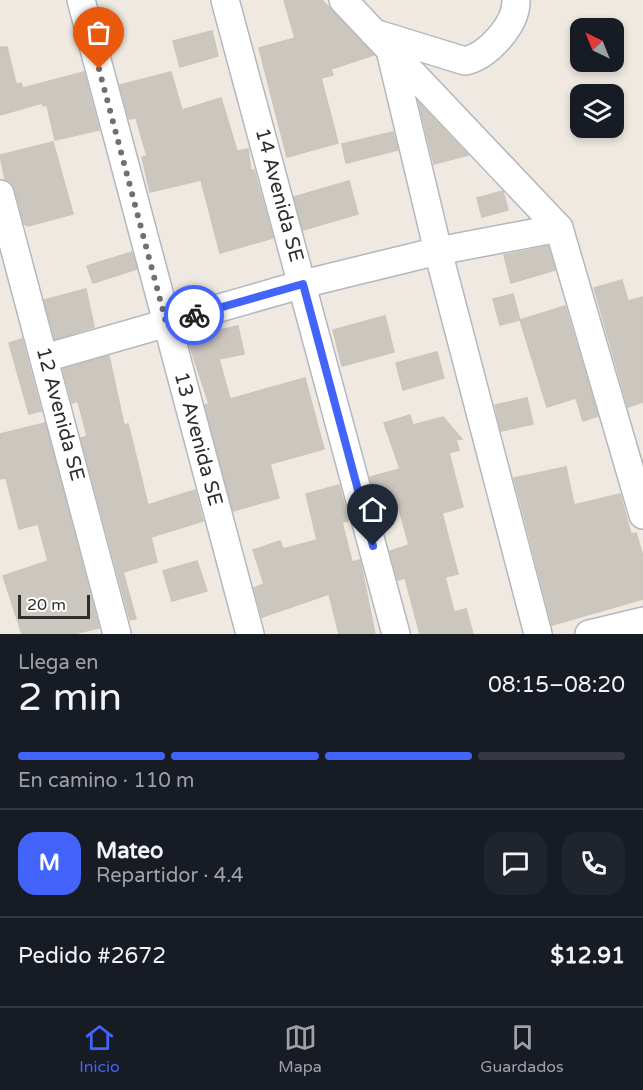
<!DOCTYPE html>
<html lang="es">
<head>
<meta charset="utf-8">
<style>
  body { margin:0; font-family:"Varela Round",sans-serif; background:#20242c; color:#f1f3f6; height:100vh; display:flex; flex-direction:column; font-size:22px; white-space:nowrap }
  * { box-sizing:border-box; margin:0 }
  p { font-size:20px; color:#9ea1a6 }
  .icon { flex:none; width:33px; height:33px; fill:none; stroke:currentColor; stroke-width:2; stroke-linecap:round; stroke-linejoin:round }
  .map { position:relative; height:634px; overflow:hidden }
  .details { display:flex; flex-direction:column; background:#171b24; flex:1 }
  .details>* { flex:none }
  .needle { width:39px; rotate:317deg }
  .tools { position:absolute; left:570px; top:18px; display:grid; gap:12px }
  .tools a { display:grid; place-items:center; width:54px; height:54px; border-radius:12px; background:#171b24; box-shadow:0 3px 9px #0003; font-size:30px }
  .scale { position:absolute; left:18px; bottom:15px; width:72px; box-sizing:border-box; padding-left:6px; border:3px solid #2e2e2e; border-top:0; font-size:16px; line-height:21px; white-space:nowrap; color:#2e2e2e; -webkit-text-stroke:4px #fff; paint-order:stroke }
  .pin { position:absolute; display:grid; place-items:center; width:51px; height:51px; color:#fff; margin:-62px -26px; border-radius:50% 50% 50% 0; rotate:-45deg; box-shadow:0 0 6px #0007 }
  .pin .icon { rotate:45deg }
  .courier { position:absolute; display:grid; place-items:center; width:60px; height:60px; margin:-30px; border:4px solid #4264fb; border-radius:50%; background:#fff; color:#222; box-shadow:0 2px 8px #0007 }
  .headline em { font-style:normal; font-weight:600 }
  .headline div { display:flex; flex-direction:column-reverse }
  .headline { display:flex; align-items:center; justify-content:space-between; height:102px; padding:0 18px }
  h1 { font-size:39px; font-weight:600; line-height:45px }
  .bar { display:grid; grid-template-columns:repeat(4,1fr); gap:9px 6px; align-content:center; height:72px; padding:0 18px }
  .bar i { height:8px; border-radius:4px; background:#363941 }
  .bar .current { background:#4264fb }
  .bar p { grid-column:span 4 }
  .line { display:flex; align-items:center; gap:15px; padding:0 18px; border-top:2px solid #363941 }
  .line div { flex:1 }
  .round { display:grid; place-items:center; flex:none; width:63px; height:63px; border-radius:18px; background:#20242c }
  .tabs { display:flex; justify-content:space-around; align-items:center; height:84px; border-top:2px solid #363941; background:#171b24; font-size:16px; color:#9ea1a6 }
  .tabs a { display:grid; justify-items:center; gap:3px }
  .tabs .current { color:#4264fb }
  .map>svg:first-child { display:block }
  .building { fill:#cbc7bf; stroke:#cbc5ba; stroke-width:1.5 }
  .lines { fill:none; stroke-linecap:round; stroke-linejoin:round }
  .minor-casing { stroke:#b4b7c1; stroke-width:30 }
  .minor { stroke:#fff; stroke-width:27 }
  .done { stroke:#726f6d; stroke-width:6; stroke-dasharray:0 10.8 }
  .route { stroke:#4264fb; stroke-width:8 }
  .labels { text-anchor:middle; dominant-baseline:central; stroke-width:5; stroke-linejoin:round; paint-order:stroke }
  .street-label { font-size:20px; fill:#2e2e2e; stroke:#fff }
</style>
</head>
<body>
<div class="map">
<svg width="643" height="634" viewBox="0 0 643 634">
  <rect width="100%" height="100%" fill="#efe9e1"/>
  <g class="building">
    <path d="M 284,0 L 322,0 L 374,55 L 331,69 L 333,75 L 321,78 L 338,143 L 287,157 L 259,48 L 295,38 Z"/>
    <path d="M 212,31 L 218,56 L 180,67 L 173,41 Z"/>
    <path d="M 0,47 L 7,47 L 16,84 L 21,83 L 23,88 L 84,72 L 99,130 L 55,140 L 47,105 L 43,106 L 42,103 L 0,115 Z"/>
    <path d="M 171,72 L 182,110 L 221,98 L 237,151 L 248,149 L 251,171 L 254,170 L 273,238 L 220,253 L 201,180 L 150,192 L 142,157 L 147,156 L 136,118 L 129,119 L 120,85 Z"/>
    <path d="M 419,103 L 468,155 L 434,164 Z"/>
    <path d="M 393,132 L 398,150 L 346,163 L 342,144 Z"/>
    <path d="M 53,142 L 73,214 L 28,226 L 24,224 L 15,189 L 5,179 L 0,155 Z"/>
    <path d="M 349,181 L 358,214 L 303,230 L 294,197 Z"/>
    <path d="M 503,191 L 508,210 L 482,217 L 477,198 Z"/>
    <path d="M 548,246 L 555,270 L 511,283 L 504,255 Z"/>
    <path d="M 132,252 L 137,269 L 93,283 L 87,266 Z"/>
    <path d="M 622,280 L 628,301 L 643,297 L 643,402 L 628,407 L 594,288 Z"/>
    <path d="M 86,289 L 94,327 L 55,339 L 44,300 Z"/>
    <path d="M 513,294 L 520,320 L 500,325 L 493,299 Z"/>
    <path d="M 565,306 L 598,416 L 583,421 L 576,398 L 547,407 L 520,320 Z"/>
    <path d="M 385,316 L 394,352 L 342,366 L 333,330 Z"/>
    <path d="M 238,326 L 244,354 L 219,359 L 230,399 L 305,378 L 324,449 L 270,464 L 279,498 L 233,511 L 205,405 L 209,404 L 187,337 Z"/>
    <path d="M 22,339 L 41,411 L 29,414 L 9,343 Z"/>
    <path d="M 437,352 L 444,378 L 403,390 L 396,363 Z"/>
    <path d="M 109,356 L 124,425 L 128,424 L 148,505 L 195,490 L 203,521 L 151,537 L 157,562 L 123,572 L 136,619 L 130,620 L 81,438 L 87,436 L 78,401 L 72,403 L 63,369 Z"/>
    <path d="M 527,398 L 533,424 L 501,431 L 495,405 Z"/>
    <path d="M 410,415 L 413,425 L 443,417 L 462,439 L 456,440 L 459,450 L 449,453 L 463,507 L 442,513 L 458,574 L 445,577 L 454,612 L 466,609 L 473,634 L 420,634 L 405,578 L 398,580 L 390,551 L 409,545 L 398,505 L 379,510 L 370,477 L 400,469 L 384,423 Z"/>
    <path d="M 45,423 L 99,628 L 73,634 L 22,634 L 3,576 L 48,561 L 38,524 L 19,529 L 6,478 L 0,479 L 0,434 Z"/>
    <path d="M 566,467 L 574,505 L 620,494 L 631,534 L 636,533 L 643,556 L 643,599 L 552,625 L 514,478 Z"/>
    <path d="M 339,485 L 348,518 L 348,521 L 342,522 L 352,562 L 360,560 L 375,634 L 339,634 L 329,594 L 262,617 L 254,588 L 264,584 L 253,550 L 280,541 L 283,549 L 317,540 L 306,494 Z"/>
    <path d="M 197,561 L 207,591 L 172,601 L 163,571 Z"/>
  </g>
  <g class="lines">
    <g class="minor-casing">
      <g id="minor">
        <path d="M 81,0 L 250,634"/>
        <path d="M 225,0 L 396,634"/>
        <path d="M 343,0 L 559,228 L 643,515"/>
        <path d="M 374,33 L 465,61 C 488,56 517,24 516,0"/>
        <path d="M 391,54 L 438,251 L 538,634"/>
        <path d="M 0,194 L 117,634"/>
        <path d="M 45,358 L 303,284 L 438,251 L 559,228"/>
        <path d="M 589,634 L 643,621"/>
      </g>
    </g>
    <use href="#minor" class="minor"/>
  </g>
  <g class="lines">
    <path class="done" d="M 99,69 L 166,322 L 194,315"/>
    <path class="route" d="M 194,315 L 303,284 L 373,546"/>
  </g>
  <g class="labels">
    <g class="street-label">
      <text transform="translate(279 195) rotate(75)">14 Avenida SE</text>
      <text transform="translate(60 414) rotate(75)">12 Avenida SE</text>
      <text transform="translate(198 439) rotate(75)">13 Avenida SE</text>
    </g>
  </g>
</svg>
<div class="tools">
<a><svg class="needle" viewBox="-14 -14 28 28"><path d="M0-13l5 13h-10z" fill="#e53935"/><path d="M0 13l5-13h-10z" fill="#9ea1a6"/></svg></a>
<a><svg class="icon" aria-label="layers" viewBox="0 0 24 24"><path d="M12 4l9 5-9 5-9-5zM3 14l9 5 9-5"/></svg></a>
</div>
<div class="scale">20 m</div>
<div class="pin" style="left:99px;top:69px;background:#ea580c"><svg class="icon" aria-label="bag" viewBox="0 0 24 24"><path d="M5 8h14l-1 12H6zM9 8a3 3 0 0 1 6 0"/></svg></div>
<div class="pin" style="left:373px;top:546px;background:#1f2937"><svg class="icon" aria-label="home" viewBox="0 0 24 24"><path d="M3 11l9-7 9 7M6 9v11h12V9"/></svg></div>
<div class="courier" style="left:194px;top:315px"><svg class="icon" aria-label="bike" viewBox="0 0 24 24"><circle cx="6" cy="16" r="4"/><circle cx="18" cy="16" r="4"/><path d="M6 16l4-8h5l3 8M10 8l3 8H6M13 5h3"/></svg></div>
</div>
<section class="details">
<div class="headline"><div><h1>2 min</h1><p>Llega en</p></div><em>08:15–08:20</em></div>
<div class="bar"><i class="current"></i><i class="current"></i><i class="current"></i><i></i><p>En camino · 110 m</p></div>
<div class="line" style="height:108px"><b class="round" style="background:#4264fb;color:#fff">M</b><div><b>Mateo</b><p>Repartidor · 4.4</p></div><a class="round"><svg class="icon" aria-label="chat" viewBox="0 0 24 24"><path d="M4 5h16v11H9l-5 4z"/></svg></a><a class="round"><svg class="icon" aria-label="phone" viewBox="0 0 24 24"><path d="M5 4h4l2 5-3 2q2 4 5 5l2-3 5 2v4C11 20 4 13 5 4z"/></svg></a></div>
<div class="line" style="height:78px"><div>Pedido #2672</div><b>$12.91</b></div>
</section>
<nav class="tabs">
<a class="current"><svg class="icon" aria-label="home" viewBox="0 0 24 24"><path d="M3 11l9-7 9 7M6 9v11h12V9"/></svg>Inicio</a>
<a><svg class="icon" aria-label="map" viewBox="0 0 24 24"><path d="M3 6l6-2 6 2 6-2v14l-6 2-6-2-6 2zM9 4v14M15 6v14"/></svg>Mapa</a>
<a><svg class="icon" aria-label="saved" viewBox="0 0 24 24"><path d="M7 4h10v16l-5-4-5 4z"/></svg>Guardados</a>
</nav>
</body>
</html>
